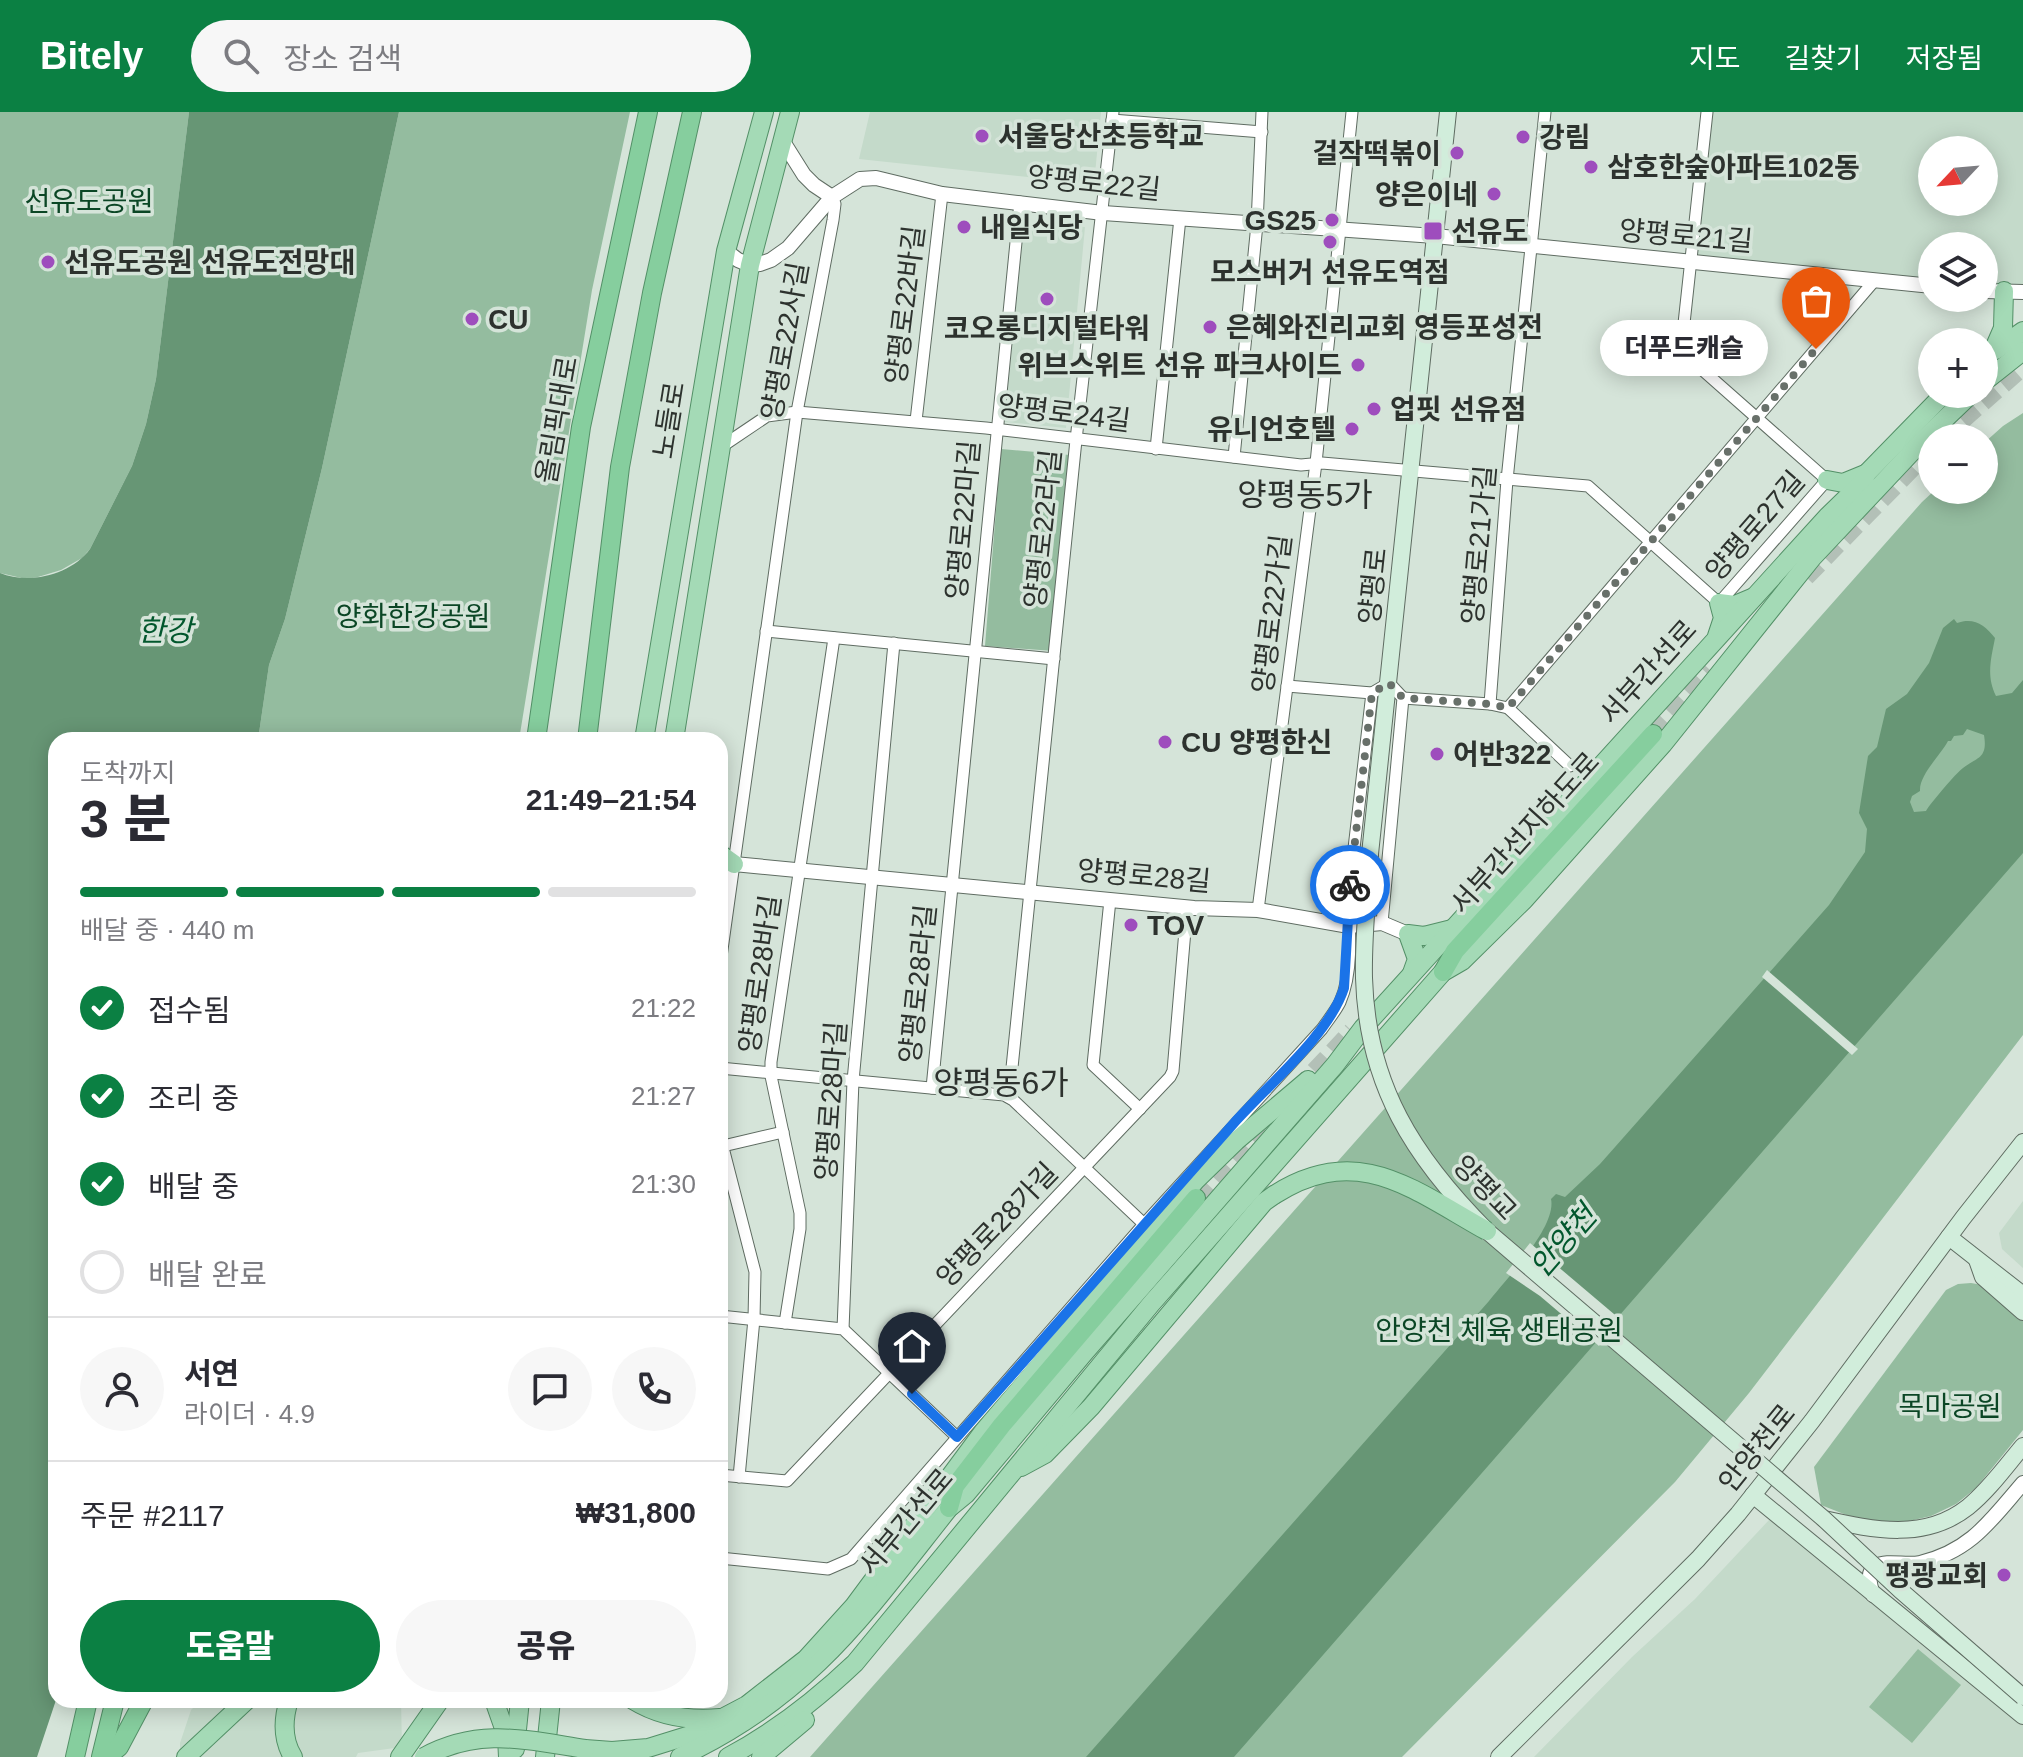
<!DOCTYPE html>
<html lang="ko">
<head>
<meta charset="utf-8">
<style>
  body { margin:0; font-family:Helvetica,"Noto Sans KR",sans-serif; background:#f7f7f7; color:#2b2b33; height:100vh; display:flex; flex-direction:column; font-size:30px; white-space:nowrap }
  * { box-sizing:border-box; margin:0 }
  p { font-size:26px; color:#7c7c81 }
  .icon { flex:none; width:44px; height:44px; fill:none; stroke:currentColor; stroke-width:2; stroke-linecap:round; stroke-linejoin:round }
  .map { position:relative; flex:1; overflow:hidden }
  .sheet { position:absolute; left:48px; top:620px; width:680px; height:976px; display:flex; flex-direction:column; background:#fff; border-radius:24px; box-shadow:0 4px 20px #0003 }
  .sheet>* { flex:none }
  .needle { width:52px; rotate:244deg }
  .buttons { position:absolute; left:1918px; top:24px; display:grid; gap:16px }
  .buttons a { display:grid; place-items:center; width:80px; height:80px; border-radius:50%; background:#fff; box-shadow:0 4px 20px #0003; font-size:40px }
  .pin { position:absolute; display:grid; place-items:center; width:68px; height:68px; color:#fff; margin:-82px -34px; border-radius:50% 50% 50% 0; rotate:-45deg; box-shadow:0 0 8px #0007 }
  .pin .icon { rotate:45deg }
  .courier { position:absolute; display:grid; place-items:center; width:80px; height:80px; margin:-40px; border:6px solid #1a73e8; border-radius:50%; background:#fff; color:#222; box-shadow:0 2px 10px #0007 }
  .bubble { position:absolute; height:56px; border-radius:28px; background:#fff; box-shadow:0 4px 20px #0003; font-size:26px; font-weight:800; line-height:56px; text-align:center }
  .summary em { font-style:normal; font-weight:800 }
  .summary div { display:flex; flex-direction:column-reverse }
  .summary { display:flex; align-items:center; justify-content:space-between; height:136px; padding:0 32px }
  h1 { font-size:52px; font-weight:800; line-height:60px }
  .bar { display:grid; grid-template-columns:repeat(4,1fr); gap:12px 8px; align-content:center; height:96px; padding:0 32px }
  .bar i { height:10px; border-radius:6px; background:#e1e1e2 }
  .bar .selected { background:#0b8043 }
  .bar p { grid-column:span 4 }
  .line { display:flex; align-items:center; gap:20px; padding:0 32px; border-top:2px solid #e1e1e2 }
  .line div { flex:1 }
  .round { display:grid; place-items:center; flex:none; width:84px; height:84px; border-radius:42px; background:#f7f7f7 }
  ol { padding:0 32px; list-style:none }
  li { display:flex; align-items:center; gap:24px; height:88px }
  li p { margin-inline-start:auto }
  li .icon { padding:8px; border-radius:50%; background:#0b8043; color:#fff; stroke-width:4 }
  li:last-child { color:#7c7c81 }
  li i { width:44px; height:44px; border:4px solid #e1e1e2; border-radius:50% }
  .action { display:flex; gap:16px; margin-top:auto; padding:16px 32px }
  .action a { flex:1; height:92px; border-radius:48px; background:#0b8043; color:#fff; font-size:32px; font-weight:800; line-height:92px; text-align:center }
  .action a+a { background:#f7f7f7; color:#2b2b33 }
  header { display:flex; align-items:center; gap:48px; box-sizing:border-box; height:112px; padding:0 40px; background:#0b8043; color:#fff }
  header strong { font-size:38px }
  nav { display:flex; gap:44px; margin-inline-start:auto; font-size:28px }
  .search { width:560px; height:72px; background:#f7f7f7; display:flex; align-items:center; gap:20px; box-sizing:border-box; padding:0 28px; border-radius:44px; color:#7c7c81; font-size:30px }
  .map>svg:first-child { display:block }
  .built { fill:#c4daca; fill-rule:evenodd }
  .green { fill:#94bc9f }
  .water { fill:#679675; fill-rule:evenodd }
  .pier { fill:#d5e4d9 }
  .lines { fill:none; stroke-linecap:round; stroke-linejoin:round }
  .trunk-tunnel { stroke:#b3c0b7; stroke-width:18; stroke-dasharray:18 9; stroke-linecap:butt }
  .minor-casing { stroke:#5f6c62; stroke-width:13 }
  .tertiary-casing { stroke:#5f6c62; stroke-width:16 }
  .secondary-casing { stroke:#5f6c62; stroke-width:18 }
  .primary-casing { stroke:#539067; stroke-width:20 }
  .trunk-casing { stroke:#539067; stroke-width:20 }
  .minor { stroke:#fff; stroke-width:11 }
  .tertiary { stroke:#fff; stroke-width:14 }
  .secondary { stroke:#d1eddb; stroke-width:16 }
  .primary { stroke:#a4dab6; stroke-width:18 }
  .trunk { stroke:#86ce9e; stroke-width:18 }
  .secondary-bridge-casing { stroke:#5f6c62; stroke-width:18; stroke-linecap:butt }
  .primary-bridge-casing { stroke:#539067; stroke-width:20; stroke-linecap:butt }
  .secondary-bridge { stroke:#d1eddb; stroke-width:16 }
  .primary-bridge { stroke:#a4dab6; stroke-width:18 }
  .done { stroke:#68706a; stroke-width:8; stroke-dasharray:0 14.4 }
  .route { stroke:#1a73e8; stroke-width:10 }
  .poi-dot { fill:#9e4dbd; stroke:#d5e4d9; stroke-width:3 }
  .labels { text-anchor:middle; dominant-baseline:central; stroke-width:7; stroke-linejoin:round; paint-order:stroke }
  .poi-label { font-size:28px; font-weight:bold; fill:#2d322e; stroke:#d5e4d9; text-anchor:start }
  .street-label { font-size:28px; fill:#2d322e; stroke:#d5e4d9 }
  .park-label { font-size:28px; fill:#0b4625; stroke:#d5e4d9 }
  .water-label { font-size:30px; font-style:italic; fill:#02572d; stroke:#d5e4d9 }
  .quarter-label { font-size:32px; fill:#2d322e; stroke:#d5e4d9 }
</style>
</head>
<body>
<header>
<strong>Bitely</strong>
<div class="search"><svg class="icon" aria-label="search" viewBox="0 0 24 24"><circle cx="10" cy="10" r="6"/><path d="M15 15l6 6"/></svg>장소 검색</div>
<nav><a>지도</a><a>길찾기</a><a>저장됨</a></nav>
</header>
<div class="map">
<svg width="2023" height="1645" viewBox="0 0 2023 1645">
  <rect width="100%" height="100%" fill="#d5e4d9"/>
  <g class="built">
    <path d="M 870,0 L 1101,0 L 1094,72 L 859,47 Z"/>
    <path d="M 1707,0 L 2023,0 L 2023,180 L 1984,179 L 1984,134 L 1932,134 L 1932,174 L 1690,151 ZM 1932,38 L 1984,38 L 1984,90 L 1932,90 Z"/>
    <path d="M 1024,109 L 1085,115 L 1066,316 L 1005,310 Z"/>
    <path d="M 2023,1089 L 2023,1156 L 2002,1137 L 1999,1121 Z"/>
    <path d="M 1787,1407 L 2023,1608 L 2023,1645 L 1534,1645 L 1632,1545 L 1695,1487 L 1769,1408 Z"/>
    <path d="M 201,1588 L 401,1588 L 402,1635 L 358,1641 L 356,1645 L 180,1645 L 180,1631 L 191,1598 Z"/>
  </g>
  <g class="green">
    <path d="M 0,0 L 189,0 L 156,267 L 146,312 L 132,354 L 90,437 L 82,446 L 61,458 L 38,465 L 26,467 L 0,461 Z"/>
    <path d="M 399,0 L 630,0 L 592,178 L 519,628 L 258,628 L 269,553 L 285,507 L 322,356 Z"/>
    <path d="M 2023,301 L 2023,923 L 1749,1281 L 1675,1370 L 1402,1645 L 810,1645 L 1922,390 L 1935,378 L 1984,378 L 1984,331 L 2003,314 Z"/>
    <path d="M 1001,337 L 1070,343 L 1054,539 L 985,534 Z"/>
    <path d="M 1971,1171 L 1988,1174 L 2023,1204 L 2023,1318 L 1976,1376 L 1956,1392 L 1931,1404 L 1905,1410 L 1877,1412 L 1854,1406 L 1821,1393 L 1814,1355 L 1946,1178 L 1958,1172 Z"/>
    <path d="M 1918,1537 L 1961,1573 L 1912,1631 L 1869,1595 Z"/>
  </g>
  <g class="water">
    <path d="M 189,0 L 399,0 L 322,356 L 285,507 L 269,553 L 258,628 L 56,628 L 56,1588 L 37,1645 L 0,1645 L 0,461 C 29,473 71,463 90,437 L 132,354 L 146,312 L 156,267 Z"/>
    <path d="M 1954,507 L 1957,511 C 1974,505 1985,513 1995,526 C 1991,547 1986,564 1996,584 L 2012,581 L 2023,568 L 2023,741 L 1234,1645 L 1086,1645 L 1489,1189 C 1506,1167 1557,1115 1551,1087 L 1556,1082 L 1565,1085 L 1600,1052 L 1829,793 L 1865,740 L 1867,717 L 1859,701 L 1868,644 L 1877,635 L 1886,597 L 1907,582 L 1929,551 L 1943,516 ZM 1967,617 L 1984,623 C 1988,647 1977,645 1963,656 C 1956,661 1930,692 1926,699 L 1914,700 L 1910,690 L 1912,684 L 1920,679 C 1919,663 1940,644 1948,629 L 1951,629 L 1954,624 L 1963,623 Z"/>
  </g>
  <g class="pier">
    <path d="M 1767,858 L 1858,937 L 1852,943 L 1762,865 Z"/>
    <path d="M 1530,1131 L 1621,1208 L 1599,1234 L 1540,1184 L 1506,1161 Z"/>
  </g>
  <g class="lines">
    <g class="trunk-tunnel">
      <path d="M 1984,259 L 2015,232"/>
      <path d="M 1928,310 L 1958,282"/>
      <path d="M 1942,326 L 2023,255"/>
      <path d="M 1806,465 L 1932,336"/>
      <path d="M 1653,622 L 1712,560"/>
      <path d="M 1296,979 L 1352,919"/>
      <path d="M 1196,1086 L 1262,1015"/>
    </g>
    <g class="minor-casing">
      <g id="minor">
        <path d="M 1112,8 L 1262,20"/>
        <path d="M 916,309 L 942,82"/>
        <path d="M 721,335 L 767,304 L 797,300 L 986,316 L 1301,353 L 1322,351 L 1588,374 L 1719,491 L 1827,368 L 1681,239 L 1707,0"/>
        <path d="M 1156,337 L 1180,106"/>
        <path d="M 1234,345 L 1257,112 L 1262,0"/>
        <path d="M 766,519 L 1054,547"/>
        <path d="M 1287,574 L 1372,581"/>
        <path d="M 1403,586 L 1490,592 L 1508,596 L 1570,654"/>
        <path d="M 1490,592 L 1507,368 L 1545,0"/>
        <path d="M 1508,596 L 1875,168"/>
        <path d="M 1110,788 L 1093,953 L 1140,997"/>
        <path d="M 1258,798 L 1316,351 L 1352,0"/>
        <path d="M 720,852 L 797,300 L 833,108 L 835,92 L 832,85"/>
        <path d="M 720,956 L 1004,983 L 1013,988 L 1144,1112"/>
        <path d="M 932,976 L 1020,90"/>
        <path d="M 1009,985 L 1076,328 L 1113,0"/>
        <path d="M 720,1024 L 755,1160 L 754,1207 L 739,1365"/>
        <path d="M 723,1034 L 783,1020"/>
        <path d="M 720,1204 L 843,1217 L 957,1325"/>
        <path d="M 785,1211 L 800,1117 L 800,1101 L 771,964 L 771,950 L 834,526"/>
        <path d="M 843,1217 L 853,969 L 894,531"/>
        <path d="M 720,1363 L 787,1369 L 1170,965 L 1173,959 L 1187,795"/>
        <path d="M 720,1446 L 828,1457 L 851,1447 L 1144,1112 L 1322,917 C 1328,908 1335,900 1340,890 C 1353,861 1350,820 1348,788 L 1372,581 L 1389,571 L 1403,586 L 1382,811"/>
      </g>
    </g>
    <g class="tertiary-casing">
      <g id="tertiary">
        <path d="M 782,28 L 804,63 L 814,73 L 832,85"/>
        <path d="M 726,139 L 738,148 L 750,153 L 760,152 L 771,148 L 788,136 L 832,85 L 860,67 L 876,66 L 942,82 L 1103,101 L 1435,124 L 1932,174"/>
        <path d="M 1984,179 L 2023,180"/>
        <path d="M 734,752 L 1194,796 L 1258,798 L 1349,814 L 1382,811 L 1408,822"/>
        <path d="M 1873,1483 C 1870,1474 1866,1459 1876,1454 C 1887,1448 1907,1454 1920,1451 C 1971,1439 1991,1408 2023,1371"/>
      </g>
    </g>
    <g class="secondary-casing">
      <g id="secondary">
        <path d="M 1370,742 L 1448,0"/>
        <path d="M 1949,1125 L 2023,1183"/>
        <path d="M 1977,1148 L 1983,1165 L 2023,1200"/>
        <path d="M 1753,1383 L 2023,1604"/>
        <path d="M 1824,1407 C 1874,1418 1925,1429 1968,1395 C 1989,1378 2006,1354 2023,1334"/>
        <path d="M 1499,1645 L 1698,1447 L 1738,1402 L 1812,1309 L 1963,1106 L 2023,1030"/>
      </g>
    </g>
    <g class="primary-casing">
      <g id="primary">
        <path d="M 1996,238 L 2023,219"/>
        <path d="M 1993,239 L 2003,216 L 2004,179"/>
        <path d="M 1984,270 L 2023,239"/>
        <path d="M 1827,368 L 1843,371 L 1865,362"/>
        <path d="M 1717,524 L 1723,506 L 1719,491 L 1735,493 L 1754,485"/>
        <path d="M 644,628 L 726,139 L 764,0"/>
        <path d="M 674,628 L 750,153 L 790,0"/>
        <path d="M 720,742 L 734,752"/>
        <path d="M 1412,861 L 1417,847 L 1408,822 L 1424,824 L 1452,817"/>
        <path d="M 1021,1355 L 1045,1342 L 1091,1295 L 1264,1090 L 1274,1083"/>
        <path d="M 289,1588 C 283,1607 282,1627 293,1645"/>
        <path d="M 494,1588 L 507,1625 L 508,1645"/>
        <path d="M 633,1588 C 659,1604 689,1609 720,1606"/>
        <path d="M 515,1637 L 520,1588"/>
        <path d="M 585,1637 L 612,1639 L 648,1636 L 690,1623 L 747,1593 L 806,1547 L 854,1494 L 983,1320 L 1196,1068 L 1236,1029 L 1308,968"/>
        <path d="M 186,1645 L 247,1588"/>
        <path d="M 400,1645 L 440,1588"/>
        <path d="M 545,1645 L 551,1588"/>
        <path d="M 680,1645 C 809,1585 864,1503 949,1396 L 966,1382 L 1084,1241 L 1335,953 L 1363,916 L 1827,405 L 1862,371 L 1867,361 L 1944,282"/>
        <path d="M 728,1645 C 775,1620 817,1587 855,1551 L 1151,1192 L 1443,860 L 1462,849 L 1524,788 L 1663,632 L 1812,446 L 1924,327 L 1971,282"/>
        <path d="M 761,1645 L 805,1608"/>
      </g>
    </g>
    <g class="trunk-casing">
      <g id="trunk">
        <path d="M 536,628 L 581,315 L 648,0"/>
        <path d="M 587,628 L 620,355 L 652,181 L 692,0"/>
        <path d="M 1443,860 L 1455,839 L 1653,622"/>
        <path d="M 949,1396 L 955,1374 L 1002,1313 L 1196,1086"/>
        <path d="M 75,1645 L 88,1588"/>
        <path d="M 101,1645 L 115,1588"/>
        <path d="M 107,1645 L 119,1635 L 144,1588"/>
      </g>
    </g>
    <use href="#minor" class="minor"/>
    <use href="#tertiary" class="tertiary"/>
    <use href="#secondary" class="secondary"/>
    <use href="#primary" class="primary"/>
    <use href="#trunk" class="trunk"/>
    <g class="secondary-bridge-casing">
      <path id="secondary-bridge" d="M 1370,742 C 1368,783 1363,825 1364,866 C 1367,973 1414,1046 1487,1119 L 1824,1407 L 1900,1478 L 2023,1585"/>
    </g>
    <g class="primary-bridge-casing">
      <g id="primary-bridge">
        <path d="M 1274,1083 C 1358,1029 1413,1078 1487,1119"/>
        <path d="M 424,1645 C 479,1615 526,1628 585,1637"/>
      </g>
    </g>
    <use href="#secondary-bridge" class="secondary-bridge"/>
    <use href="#primary-bridge" class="primary-bridge"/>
  </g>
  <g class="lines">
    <path class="done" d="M 1350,773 L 1372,581 L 1389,571 L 1403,586 L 1490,592 L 1508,596 L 1816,237"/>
    <path class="route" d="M 912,1282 L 957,1325 C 1049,1220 1141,1115 1234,1011 C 1268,973 1329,923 1344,876 L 1350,773"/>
  </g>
  <g class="poi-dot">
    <circle cx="982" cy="24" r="8"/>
    <circle cx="1523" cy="25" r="8"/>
    <circle cx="1457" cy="41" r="8"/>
    <circle cx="1591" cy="55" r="8"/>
    <circle cx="1494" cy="82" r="8"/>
    <circle cx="1332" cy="108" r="8"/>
    <circle cx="964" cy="115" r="8"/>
    <rect x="1423" y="109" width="20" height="20" rx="4"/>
    <circle cx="1330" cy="130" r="8"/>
    <circle cx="48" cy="150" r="8"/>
    <circle cx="1047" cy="187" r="8"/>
    <circle cx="472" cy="207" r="8"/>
    <circle cx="1210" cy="215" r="8"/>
    <circle cx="1358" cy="253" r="8"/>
    <circle cx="1374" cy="297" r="8"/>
    <circle cx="1352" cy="317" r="8"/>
    <circle cx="1165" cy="630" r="8"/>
    <circle cx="1437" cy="642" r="8"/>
    <circle cx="1131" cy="813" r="8"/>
    <circle cx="2004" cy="1463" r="8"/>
  </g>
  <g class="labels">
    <g class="poi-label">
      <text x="998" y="24">서울당산초등학교</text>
      <text x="1539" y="25">강림</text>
      <text x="1441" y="41" text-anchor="end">걸작떡볶이</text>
      <text x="1607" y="55">삼호한숲아파트102동</text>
      <text x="1478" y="82" text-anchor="end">양은이네</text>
      <text x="1316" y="108" text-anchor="end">GS25</text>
      <text x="980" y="115">내일식당</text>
      <text x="1451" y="119">선유도</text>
      <text x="64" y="150">선유도공원 선유도전망대</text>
      <text x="1330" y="160" text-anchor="middle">모스버거 선유도역점</text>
      <text x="488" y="207">CU</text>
      <text x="1226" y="215">은혜와진리교회 영등포성전</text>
      <text x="1047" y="216" text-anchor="middle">코오롱디지털타워</text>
      <text x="1342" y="253" text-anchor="end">위브스위트 선유 파크사이드</text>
      <text x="1390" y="297">업핏 선유점</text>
      <text x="1336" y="317" text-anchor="end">유니언호텔</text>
      <text x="1181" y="630">CU 양평한신</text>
      <text x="1453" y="642">어반322</text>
      <text x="1147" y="813">TOV</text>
      <text x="1988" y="1463" text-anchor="end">평광교회</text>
    </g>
    <g class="street-label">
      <text transform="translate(1094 71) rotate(6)">양평로22길</text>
      <text transform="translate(1686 124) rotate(5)">양평로21길</text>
      <text transform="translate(905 193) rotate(-83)">양평로22바길</text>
      <text transform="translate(785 229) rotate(-80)">양평로22사길</text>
      <text transform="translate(1064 301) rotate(7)">양평로24길</text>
      <text transform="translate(557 308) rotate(-80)">올림픽대로</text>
      <text transform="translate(669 308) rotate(-81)">노들로</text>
      <text transform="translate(963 408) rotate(-85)">양평로22마길</text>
      <text transform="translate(1755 414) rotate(-49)">양평로27길</text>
      <text transform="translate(1043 417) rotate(-84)">양평로22라길</text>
      <text transform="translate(1479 433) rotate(-85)">양평로21가길</text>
      <text transform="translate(1373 474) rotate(-84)">양평로</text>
      <text transform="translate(1272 502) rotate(-83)">양평로22가길</text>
      <text transform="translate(1648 560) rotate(-48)">서부간선로</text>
      <text transform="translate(1525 721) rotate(-48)">서부간선지하도로</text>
      <text transform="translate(1144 764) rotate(5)">양평로28길</text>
      <text transform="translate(760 862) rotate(-82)">양평로28바길</text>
      <text transform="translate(918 872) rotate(-84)">양평로28라길</text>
      <text transform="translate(831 989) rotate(-86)">양평로28마길</text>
      <text transform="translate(1485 1076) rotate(46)">양평교</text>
      <text transform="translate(997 1113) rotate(-46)">양평로28가길</text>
      <text transform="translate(1757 1336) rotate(-51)">안양천로</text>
      <text transform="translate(906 1410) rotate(-50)">서부간선로</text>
    </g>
    <g class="park-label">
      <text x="89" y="89">선유도공원</text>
      <text x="413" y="504">양화한강공원</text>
      <text x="1499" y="1218">안양천 체육 생태공원</text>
      <text x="1950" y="1294">목마공원</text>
    </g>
    <g class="water-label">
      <text x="165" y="518">한강</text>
      <text transform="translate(1563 1129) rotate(-49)">안양천</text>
    </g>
    <g class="quarter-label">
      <text x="1305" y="383">양평동5가</text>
      <text x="1001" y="971">양평동6가</text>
    </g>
  </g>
</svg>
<div class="buttons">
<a><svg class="needle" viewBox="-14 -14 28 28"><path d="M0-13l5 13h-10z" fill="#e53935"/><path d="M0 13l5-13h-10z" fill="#7c7c81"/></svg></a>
<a><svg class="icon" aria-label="layers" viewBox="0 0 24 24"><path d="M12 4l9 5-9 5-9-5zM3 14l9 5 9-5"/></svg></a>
<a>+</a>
<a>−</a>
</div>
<div class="pin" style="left:1816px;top:237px;background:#ea580c"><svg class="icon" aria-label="bag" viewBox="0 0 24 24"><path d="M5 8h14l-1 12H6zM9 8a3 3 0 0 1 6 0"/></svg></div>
<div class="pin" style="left:912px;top:1282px;background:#1f2937"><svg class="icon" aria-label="home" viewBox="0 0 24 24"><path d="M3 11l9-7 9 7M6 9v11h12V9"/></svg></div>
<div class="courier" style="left:1350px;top:773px"><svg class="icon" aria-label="bike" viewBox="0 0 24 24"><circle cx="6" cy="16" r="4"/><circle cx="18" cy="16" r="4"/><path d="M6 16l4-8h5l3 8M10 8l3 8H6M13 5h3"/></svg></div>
<div class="bubble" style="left:1600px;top:208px;width:168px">더푸드캐슬</div>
<section class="sheet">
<div class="summary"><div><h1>3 분</h1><p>도착까지</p></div><em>21:49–21:54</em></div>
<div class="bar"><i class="selected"></i><i class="selected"></i><i class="selected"></i><i></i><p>배달 중 · 440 m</p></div>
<ol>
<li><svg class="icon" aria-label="check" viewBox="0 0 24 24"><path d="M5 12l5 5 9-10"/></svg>접수됨<p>21:22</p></li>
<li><svg class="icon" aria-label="check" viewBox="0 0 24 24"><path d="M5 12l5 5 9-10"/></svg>조리 중<p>21:27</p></li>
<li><svg class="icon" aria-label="check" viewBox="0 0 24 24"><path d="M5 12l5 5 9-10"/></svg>배달 중<p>21:30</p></li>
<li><i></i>배달 완료</li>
</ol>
<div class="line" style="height:144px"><a class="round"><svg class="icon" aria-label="person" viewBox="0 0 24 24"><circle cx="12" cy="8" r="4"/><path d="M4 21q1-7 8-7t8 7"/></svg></a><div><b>서연</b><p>라이더 · 4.9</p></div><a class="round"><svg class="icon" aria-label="chat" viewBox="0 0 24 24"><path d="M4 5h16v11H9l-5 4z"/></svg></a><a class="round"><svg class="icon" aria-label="phone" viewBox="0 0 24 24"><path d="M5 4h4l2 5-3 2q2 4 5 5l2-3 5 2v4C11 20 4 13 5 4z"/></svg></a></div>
<div class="line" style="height:104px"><div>주문 #2117</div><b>₩31,800</b></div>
<div class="action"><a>도움말</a><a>공유</a></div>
</section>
</div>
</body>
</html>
